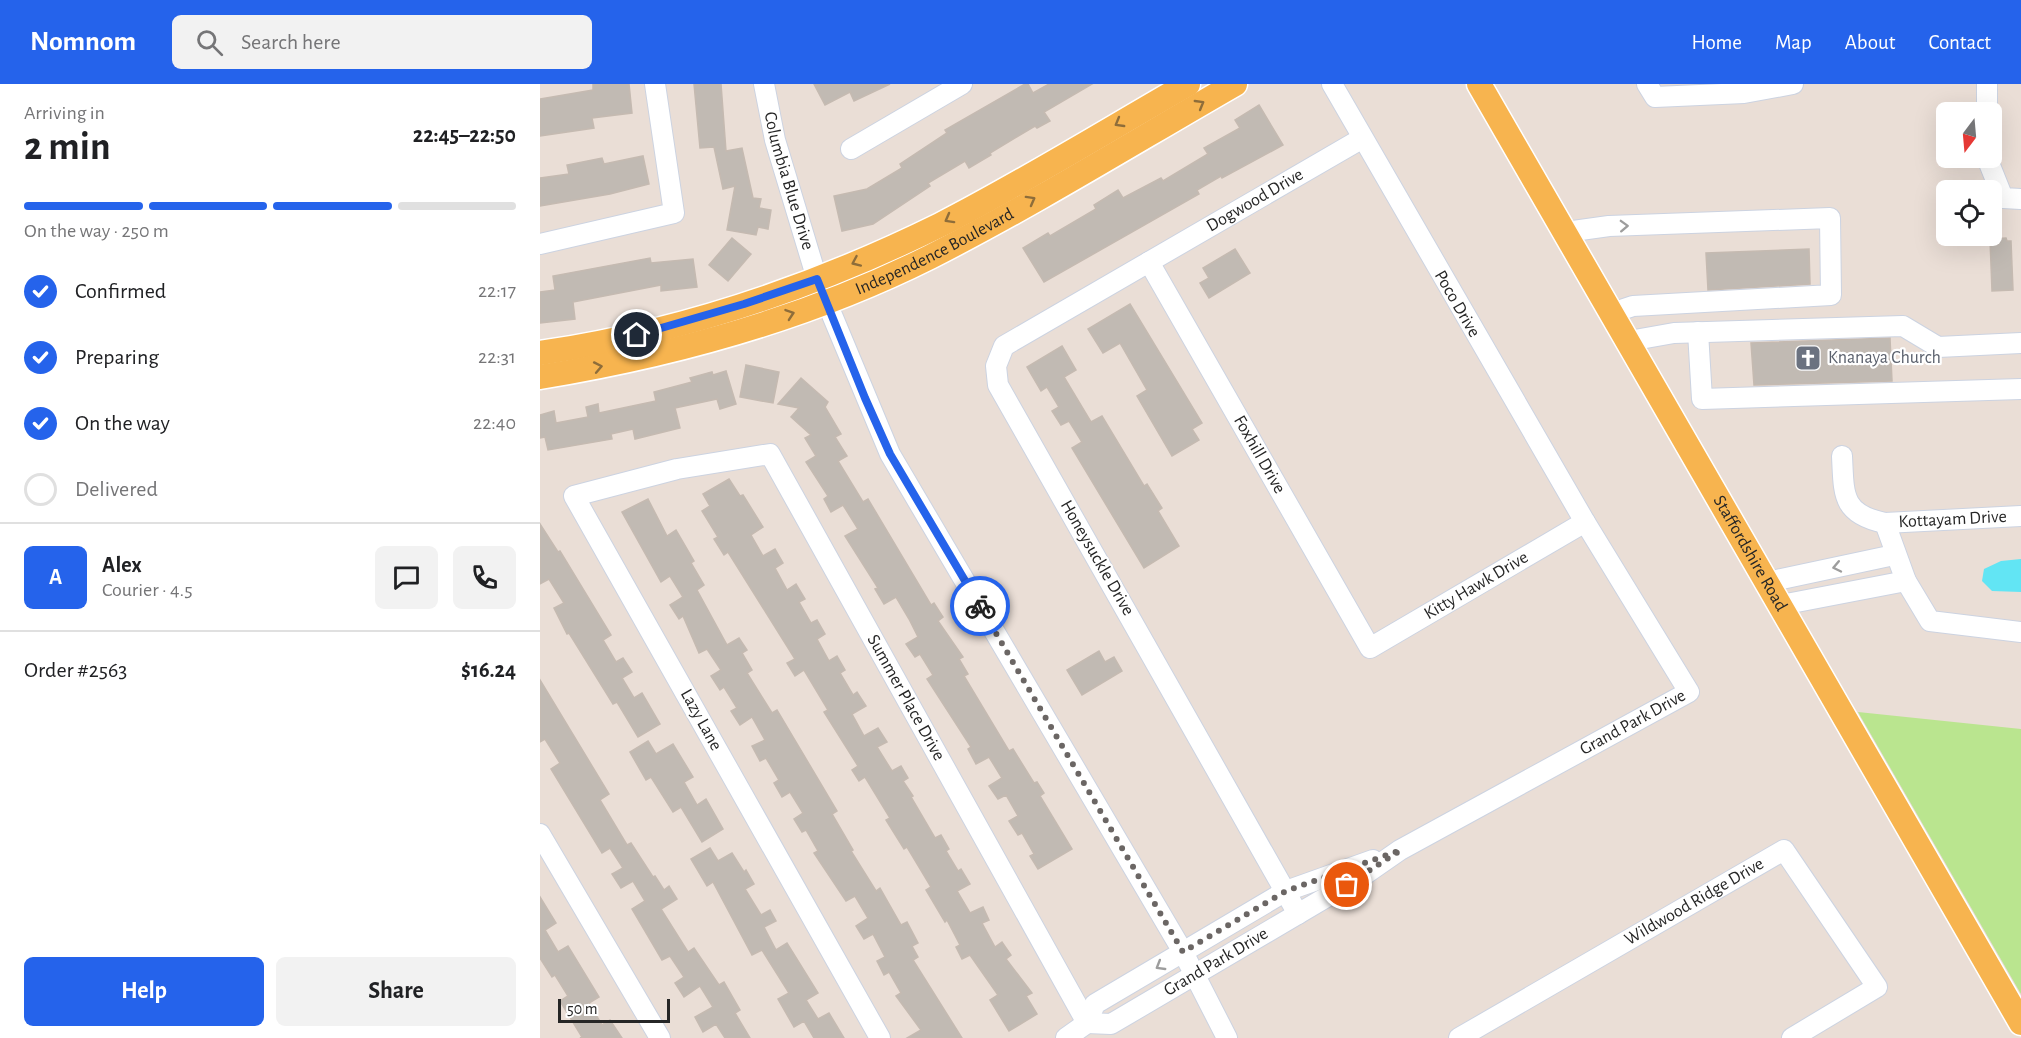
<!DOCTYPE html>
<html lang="en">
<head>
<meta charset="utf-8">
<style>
  body { margin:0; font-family:"Alegreya Sans",sans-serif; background:#f2f2f2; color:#202124; height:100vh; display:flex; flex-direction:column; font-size:22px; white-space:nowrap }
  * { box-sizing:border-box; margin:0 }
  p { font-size:20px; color:#757577 }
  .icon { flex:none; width:33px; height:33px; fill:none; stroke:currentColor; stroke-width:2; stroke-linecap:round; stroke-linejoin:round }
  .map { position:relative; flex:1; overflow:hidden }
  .side { display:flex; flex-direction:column; background:#fff; width:540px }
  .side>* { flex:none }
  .needle { width:39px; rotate:196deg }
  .tools { position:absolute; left:1396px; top:18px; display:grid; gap:12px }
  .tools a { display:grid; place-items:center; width:66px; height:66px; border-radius:9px; background:#fff; box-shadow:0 6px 24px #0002; font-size:30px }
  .scale { position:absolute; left:18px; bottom:15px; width:112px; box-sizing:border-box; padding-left:6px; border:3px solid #262626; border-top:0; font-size:16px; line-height:21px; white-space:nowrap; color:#262626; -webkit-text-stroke:4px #fff; paint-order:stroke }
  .pin { position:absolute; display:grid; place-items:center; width:51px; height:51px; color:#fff; margin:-26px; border:3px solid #fff; border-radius:50%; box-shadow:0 2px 6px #0007 }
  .courier { position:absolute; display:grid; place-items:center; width:60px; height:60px; margin:-30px; border:4px solid #2563eb; border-radius:50%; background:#fff; color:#222; box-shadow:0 2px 8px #0007 }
  .overview em { font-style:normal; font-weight:700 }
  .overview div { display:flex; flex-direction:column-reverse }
  .overview { display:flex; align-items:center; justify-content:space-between; height:102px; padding:0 24px }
  h1 { font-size:39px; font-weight:700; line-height:45px }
  .bar { display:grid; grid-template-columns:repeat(4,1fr); gap:9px 6px; align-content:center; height:72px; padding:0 24px }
  .bar i { height:8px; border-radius:4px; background:#e0e0e0 }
  .bar .current { background:#2563eb }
  .bar p { grid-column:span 4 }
  .line { display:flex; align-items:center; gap:15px; padding:0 24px; border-top:2px solid #e0e0e0 }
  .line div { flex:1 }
  .round { display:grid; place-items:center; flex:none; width:63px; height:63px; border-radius:9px; background:#f2f2f2 }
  ol { padding:0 24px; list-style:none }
  li { display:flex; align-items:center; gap:18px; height:66px }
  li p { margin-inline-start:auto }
  li .icon { padding:6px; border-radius:50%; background:#2563eb; color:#fff; stroke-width:4 }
  li:last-child { color:#757577 }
  li i { width:33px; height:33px; border:3px solid #e0e0e0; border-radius:50% }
  .action { display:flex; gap:12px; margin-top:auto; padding:12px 24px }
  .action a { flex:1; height:69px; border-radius:9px; background:#2563eb; color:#fff; font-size:24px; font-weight:700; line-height:69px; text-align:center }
  .action a+a { background:#f2f2f2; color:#202124 }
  header { display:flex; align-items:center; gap:36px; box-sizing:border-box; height:84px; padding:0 30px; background:#2563eb; color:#fff }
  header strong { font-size:28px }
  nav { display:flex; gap:33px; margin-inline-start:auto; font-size:21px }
  .search { width:420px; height:54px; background:#f2f2f2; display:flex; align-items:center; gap:15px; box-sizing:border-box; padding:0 21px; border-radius:9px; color:#757577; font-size:22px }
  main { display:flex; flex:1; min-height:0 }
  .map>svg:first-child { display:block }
  .green { fill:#bae58f }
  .water { fill:#62e5f4 }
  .building { fill:#c1bab3; stroke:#c5bab1; stroke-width:1.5 }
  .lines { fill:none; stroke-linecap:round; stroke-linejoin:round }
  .minor-casing { stroke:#ccd3e1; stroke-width:22 }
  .major-casing { stroke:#fff; stroke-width:27 }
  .minor { stroke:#fff; stroke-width:20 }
  .major { stroke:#f7b44f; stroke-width:24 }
  .oneway { stroke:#8e6d3a }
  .oneway2 { stroke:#9d9d9d }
  .done { stroke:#6b6664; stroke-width:6; stroke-dasharray:0 10.8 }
  .route { stroke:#2563eb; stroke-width:8 }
  .labels { text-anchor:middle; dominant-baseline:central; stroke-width:4.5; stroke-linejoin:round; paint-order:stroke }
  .street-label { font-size:18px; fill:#262626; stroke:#fff }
  .worship-label { font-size:18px; fill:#5b616d; stroke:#fff; text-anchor:start }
</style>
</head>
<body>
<header>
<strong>Nomnom</strong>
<div class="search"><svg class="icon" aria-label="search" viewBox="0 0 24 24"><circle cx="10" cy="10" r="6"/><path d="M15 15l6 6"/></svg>Search here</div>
<nav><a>Home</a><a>Map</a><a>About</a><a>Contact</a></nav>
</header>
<main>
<section class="side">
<div class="overview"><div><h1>2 min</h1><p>Arriving in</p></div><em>22:45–22:50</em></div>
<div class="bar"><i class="current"></i><i class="current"></i><i class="current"></i><i></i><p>On the way · 250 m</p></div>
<ol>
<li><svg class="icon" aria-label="check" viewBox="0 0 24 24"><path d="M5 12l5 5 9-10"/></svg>Confirmed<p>22:17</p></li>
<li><svg class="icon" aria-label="check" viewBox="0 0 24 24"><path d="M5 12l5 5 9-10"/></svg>Preparing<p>22:31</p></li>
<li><svg class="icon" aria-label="check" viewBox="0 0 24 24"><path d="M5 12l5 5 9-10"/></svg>On the way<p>22:40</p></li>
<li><i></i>Delivered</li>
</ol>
<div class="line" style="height:108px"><b class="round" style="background:#2563eb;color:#fff">A</b><div><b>Alex</b><p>Courier · 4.5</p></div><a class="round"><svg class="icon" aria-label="chat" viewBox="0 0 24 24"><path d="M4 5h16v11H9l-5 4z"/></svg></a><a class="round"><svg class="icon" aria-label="phone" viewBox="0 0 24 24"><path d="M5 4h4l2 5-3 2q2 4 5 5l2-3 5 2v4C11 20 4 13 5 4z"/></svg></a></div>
<div class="line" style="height:78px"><div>Order #2563</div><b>$16.24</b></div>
<div class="action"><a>Help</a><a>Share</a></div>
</section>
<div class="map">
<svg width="1481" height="954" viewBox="0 0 1481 954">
  <rect width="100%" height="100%" fill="#eaded6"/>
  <path class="green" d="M 1318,628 L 1481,645 L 1481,910 Z"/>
  <path class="water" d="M 1481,475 L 1481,508 L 1452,507 L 1442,497 L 1444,485 L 1461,477 Z"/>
  <g class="building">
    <path d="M 53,0 L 89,0 L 92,29 L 52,34 L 54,44 L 0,52 L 0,15 L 53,6 Z"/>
    <path d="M 154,0 L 181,0 L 186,67 L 202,64 L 213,114 L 221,115 L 219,124 L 231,126 L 228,145 L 218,143 L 216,151 L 187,146 L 195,102 L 183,105 L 174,63 L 160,64 Z"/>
    <path d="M 274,0 L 350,0 L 314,17 L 310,8 L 285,21 Z"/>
    <path d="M 485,0 L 488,0 L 493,9 L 509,0 L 552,0 L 504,28 L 510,37 L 497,44 L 495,42 L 450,69 L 451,71 L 429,84 L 425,77 L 388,99 L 390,102 L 333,140 L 302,147 L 294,112 L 327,105 L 362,84 L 360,80 L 407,49 L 405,46 Z"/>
    <path d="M 719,21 L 743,61 L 682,94 L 681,92 L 657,106 L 659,110 L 504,198 L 483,164 L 508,149 L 510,152 L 556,125 L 554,121 L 578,106 L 583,114 L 621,94 L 623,97 L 668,70 L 664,64 L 700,44 L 695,36 Z"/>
    <path d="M 103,72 L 109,100 L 70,110 L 0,122 L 0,94 L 29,90 L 27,81 L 62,74 L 64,80 Z"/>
    <path d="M 192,154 L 211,170 L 188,197 L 169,181 Z"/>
    <path d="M 1466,154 L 1467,157 L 1471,157 L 1473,206 L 1452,207 L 1450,155 Z"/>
    <path d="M 695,165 L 710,189 L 669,214 L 660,199 L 669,194 L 663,184 Z"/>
    <path d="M 1269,165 L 1270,200 L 1168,206 L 1166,169 Z"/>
    <path d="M 110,174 L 111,179 L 153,175 L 157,203 L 121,207 L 121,201 L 33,218 L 35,235 L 0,239 L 0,208 L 15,206 L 13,192 Z"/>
    <path d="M 590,220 L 662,339 L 652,345 L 659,356 L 632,372 L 597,312 L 607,306 L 580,259 L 563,269 L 548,245 Z"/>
    <path d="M 1350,254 L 1352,297 L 1214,301 L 1211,259 Z"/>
    <path d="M 522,262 L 536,286 L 524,293 L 551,338 L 562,332 L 604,402 L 607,400 L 622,424 L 618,427 L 639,462 L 604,484 L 532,364 L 542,358 L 529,337 L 521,341 L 512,327 L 519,323 L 507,303 L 501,307 L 487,283 Z"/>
    <path d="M 206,281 L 239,288 L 233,319 L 200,313 Z"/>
    <path d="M 186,287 L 196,320 L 180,325 L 177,315 L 135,324 L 140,344 L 95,355 L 93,345 L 71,350 L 72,355 L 8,366 L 5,353 L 0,354 L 0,331 L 14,327 L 16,339 L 48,333 L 46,323 L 58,320 L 59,329 L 116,317 L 114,308 L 152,298 L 150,294 L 172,288 L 173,291 Z"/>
    <path d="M 261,294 L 288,318 L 285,323 L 301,350 L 295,353 L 307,372 L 298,377 L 323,418 L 328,415 L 391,521 L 394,519 L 403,533 L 398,537 L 423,573 L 419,575 L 428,590 L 424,592 L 469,667 L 473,665 L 494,699 L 497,698 L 504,709 L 500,712 L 532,765 L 498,785 L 490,772 L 494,770 L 482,749 L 478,751 L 469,737 L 478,732 L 466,711 L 458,715 L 449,702 L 462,694 L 449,673 L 436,680 L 428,665 L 431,663 L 387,595 L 393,591 L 380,570 L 375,573 L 366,560 L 378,553 L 369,535 L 356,513 L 344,520 L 335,505 L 338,504 L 305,452 L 318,445 L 303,421 L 291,428 L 284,415 L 288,412 L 266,378 L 276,372 L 265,354 L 271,351 L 251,333 L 259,324 L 238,320 Z"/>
    <path d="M 189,395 L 200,412 L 203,411 L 223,443 L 211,451 L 223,472 L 235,465 L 243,479 L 235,484 L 247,506 L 256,500 L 265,515 L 259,518 L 271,539 L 277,536 L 285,550 L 277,555 L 289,577 L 297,572 L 305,586 L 300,589 L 313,611 L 317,608 L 326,622 L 312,630 L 324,652 L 338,644 L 347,658 L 337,663 L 352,687 L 361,682 L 368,694 L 363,697 L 373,712 L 371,713 L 395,754 L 401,751 L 409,765 L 406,767 L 418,787 L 421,785 L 430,800 L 417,807 L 430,829 L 443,823 L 449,836 L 442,839 L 455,863 L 462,858 L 471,871 L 466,875 L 492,909 L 486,912 L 497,930 L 469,947 L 450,916 L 458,911 L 430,871 L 422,875 L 416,863 L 420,861 L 407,836 L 405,838 L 386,806 L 391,803 L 367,763 L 364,765 L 346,736 L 350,734 L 325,693 L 319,697 L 312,686 L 318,682 L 284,628 L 288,626 L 264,586 L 255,592 L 247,579 L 255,575 L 188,468 L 184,471 L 174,455 L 178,453 L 162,427 L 170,422 L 163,410 Z"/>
    <path d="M 108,415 L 127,452 L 136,446 L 154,477 L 151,479 L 164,501 L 157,506 L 187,561 L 199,554 L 207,566 L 202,569 L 212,586 L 207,589 L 232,629 L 237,626 L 297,727 L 292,730 L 313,766 L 311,767 L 336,807 L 340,804 L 361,841 L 367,838 L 378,859 L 372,862 L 378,873 L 373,876 L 422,954 L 367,954 L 381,946 L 356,912 L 361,909 L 349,888 L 344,891 L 337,877 L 345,873 L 333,850 L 324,855 L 316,842 L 328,834 L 315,812 L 306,817 L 274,769 L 278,767 L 266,746 L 262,748 L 254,735 L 263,729 L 250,708 L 242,713 L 234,699 L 239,696 L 226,674 L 220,677 L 212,662 L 225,656 L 212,633 L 200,641 L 191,627 L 197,624 L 184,603 L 180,606 L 171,592 L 181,586 L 167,565 L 159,569 L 143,532 L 139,535 L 130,521 L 143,513 L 130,492 L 121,498 L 82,428 Z"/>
    <path d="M 0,440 L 18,468 L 20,467 L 71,551 L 63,556 L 76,578 L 83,574 L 92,588 L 82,594 L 94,614 L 102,609 L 120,640 L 98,653 L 77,618 L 73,620 L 29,549 L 27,550 L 14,524 L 24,519 L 9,495 L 0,500 Z"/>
    <path d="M 559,567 L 565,578 L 574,573 L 582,587 L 542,611 L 527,586 Z"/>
    <path d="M 0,596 L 69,710 L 60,716 L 87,761 L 91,759 L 113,793 L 115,792 L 124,806 L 129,802 L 137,815 L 121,825 L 148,868 L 154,864 L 179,901 L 184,898 L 200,926 L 195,929 L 210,954 L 185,954 L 176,940 L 163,948 L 155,933 L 173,923 L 160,902 L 144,913 L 135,899 L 144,893 L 130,872 L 122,876 L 92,825 L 105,817 L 93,797 L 81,804 L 72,790 L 83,784 L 70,764 L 62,769 L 11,685 L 20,679 L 5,655 L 0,658 Z"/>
    <path d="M 108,657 L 116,670 L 133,660 L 153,693 L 144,698 L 157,721 L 166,715 L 183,745 L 162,758 L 141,723 L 133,728 L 111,693 L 106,696 L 90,668 Z"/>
    <path d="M 170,764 L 178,777 L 192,769 L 204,788 L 206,786 L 214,800 L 205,805 L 221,831 L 230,826 L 236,837 L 224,843 L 236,866 L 247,859 L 278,909 L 266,916 L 278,935 L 289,929 L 304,954 L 274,954 L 264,937 L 254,943 L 238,915 L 249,909 L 222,866 L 212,871 L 173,798 L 167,802 L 151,775 Z"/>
    <path d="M 0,813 L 16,839 L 5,846 L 18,868 L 28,862 L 59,913 L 49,919 L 62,941 L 70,936 L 82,954 L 40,954 L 42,953 L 20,917 L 28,912 L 15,891 L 12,893 L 0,874 Z"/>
  </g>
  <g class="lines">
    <g class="minor-casing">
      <g id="minor">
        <path id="s1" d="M 224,0 L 235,56 L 277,195 L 350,370 L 643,868 L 687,954"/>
        <path d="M 1107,0 L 1115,13 L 1204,9 L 1253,0"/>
        <path d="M 1447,0 L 1447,28"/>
        <path d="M 311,65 L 422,0"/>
        <path d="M 1447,74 L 1463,114 L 1481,115"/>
        <path d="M 1026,148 L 1069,142 L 1290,134 L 1291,211 L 1093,222 L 1072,229"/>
        <path d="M 0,160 L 134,129 L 115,0"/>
        <path id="s2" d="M 609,178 L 830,564 L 1045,438"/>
        <path d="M 1158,248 L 1162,315 L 1481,305"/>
        <path d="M 1089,257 L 1134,249 L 1363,242 L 1398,263 L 1481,259"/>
        <path id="s3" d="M 1302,372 C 1304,410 1301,430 1345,439 L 1481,432"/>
        <path d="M 1345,439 L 1366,497 L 1390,537 L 1481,548"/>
        <path d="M 1227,498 L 1354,471"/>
        <path d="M 1241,521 L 1366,497"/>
        <path d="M 0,750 L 120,954"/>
        <path id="s4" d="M 758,830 L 458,301 L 456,282 L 464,262 L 821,55"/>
        <path id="s5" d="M 547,939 L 571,940 L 824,791 L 860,766 L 1149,608 L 1045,438 L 792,0"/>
        <path id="s6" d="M 340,954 L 34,412 L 137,385 L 230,370 L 547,939"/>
        <path d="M 526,954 L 547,939 L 555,920 L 746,807 L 833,776"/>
        <path id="s7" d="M 919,954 L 1244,766 L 1337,903 L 1252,954"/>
      </g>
    </g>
    <g class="major-casing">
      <g id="major">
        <path id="s8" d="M 939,0 L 1481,939"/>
        <path d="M 0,269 C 138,249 274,203 400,141 C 484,98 566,47 648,0"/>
        <path id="s9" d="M 0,293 C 134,271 268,234 390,173 C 494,120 594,58 695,0"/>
      </g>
    </g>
    <use href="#minor" class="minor"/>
    <use href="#major" class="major"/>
  </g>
  <defs><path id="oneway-chevron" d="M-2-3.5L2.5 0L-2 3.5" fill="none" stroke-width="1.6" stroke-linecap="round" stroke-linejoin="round" transform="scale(1.5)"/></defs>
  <g class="oneway">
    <use href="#oneway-chevron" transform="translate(660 20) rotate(-30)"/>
    <use href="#oneway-chevron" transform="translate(579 39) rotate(150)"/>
    <use href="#oneway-chevron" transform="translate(491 116) rotate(-29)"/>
    <use href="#oneway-chevron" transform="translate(409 135) rotate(151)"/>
    <use href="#oneway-chevron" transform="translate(316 178) rotate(156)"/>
    <use href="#oneway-chevron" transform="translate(250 230) rotate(-19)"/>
    <use href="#oneway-chevron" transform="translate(58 283) rotate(-11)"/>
  </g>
  <g class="oneway2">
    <use href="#oneway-chevron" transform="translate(1084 142) rotate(-2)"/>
    <use href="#oneway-chevron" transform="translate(1297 483) rotate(168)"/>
    <use href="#oneway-chevron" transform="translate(620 882) rotate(149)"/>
  </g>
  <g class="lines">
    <path class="done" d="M 440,522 L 643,868 L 746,807 L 861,766 L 807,801"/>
    <path class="route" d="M 97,251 L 204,220 L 277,195 L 325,314 L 350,370 L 440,522"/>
  </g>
  <defs>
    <g id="church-square" transform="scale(1.35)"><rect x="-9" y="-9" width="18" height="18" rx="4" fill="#6b7280" stroke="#fff"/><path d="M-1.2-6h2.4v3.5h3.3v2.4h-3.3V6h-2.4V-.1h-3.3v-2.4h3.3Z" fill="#fff"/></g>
  </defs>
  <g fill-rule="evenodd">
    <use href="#church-square" x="1268" y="274"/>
  </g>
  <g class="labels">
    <g class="street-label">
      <text stroke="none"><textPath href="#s1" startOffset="100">Columbia Blue Drive</textPath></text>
      <text stroke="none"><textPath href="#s4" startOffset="939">Dogwood Drive</textPath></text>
      <text stroke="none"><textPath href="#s9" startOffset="416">Independence Boulevard</textPath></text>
      <text transform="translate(917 220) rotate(60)">Poco Drive</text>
      <text stroke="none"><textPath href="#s2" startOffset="222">Foxhill Drive</textPath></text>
      <text stroke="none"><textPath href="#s3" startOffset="158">Kottayam Drive</textPath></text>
      <text stroke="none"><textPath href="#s8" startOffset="542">Staffordshire Road</textPath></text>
      <text transform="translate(557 474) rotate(60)">Honeysuckle Drive</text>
      <text stroke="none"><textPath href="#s2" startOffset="568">Kitty Hawk Drive</textPath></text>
      <text stroke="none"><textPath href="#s6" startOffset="1102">Summer Place Drive</textPath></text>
      <text transform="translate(161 636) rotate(61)">Lazy Lane</text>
      <text stroke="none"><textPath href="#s5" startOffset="627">Grand Park Drive</textPath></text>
      <text stroke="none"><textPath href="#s7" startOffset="272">Wildwood Ridge Drive</textPath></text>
      <text stroke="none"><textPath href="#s5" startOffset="146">Grand Park Drive</textPath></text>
    </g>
    <g class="worship-label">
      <text x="1288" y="274">Knanaya Church</text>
    </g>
  </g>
</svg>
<div class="tools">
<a><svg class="needle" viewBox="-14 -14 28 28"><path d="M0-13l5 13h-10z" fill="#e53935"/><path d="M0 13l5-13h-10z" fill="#757577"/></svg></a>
<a><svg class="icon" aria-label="locate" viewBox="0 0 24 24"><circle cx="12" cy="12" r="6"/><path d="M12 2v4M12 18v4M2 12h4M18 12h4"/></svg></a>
</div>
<div class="scale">50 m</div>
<div class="pin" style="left:807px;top:801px;background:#ea580c"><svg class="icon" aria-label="bag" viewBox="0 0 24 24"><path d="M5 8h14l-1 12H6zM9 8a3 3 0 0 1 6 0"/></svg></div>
<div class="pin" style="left:97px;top:251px;background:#1f2937"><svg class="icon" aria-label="home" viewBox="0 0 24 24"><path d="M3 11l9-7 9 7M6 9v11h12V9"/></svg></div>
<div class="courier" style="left:440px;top:522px"><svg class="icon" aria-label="bike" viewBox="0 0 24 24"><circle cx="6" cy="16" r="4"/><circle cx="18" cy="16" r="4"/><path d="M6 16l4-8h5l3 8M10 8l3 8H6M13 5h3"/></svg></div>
</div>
</main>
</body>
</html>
